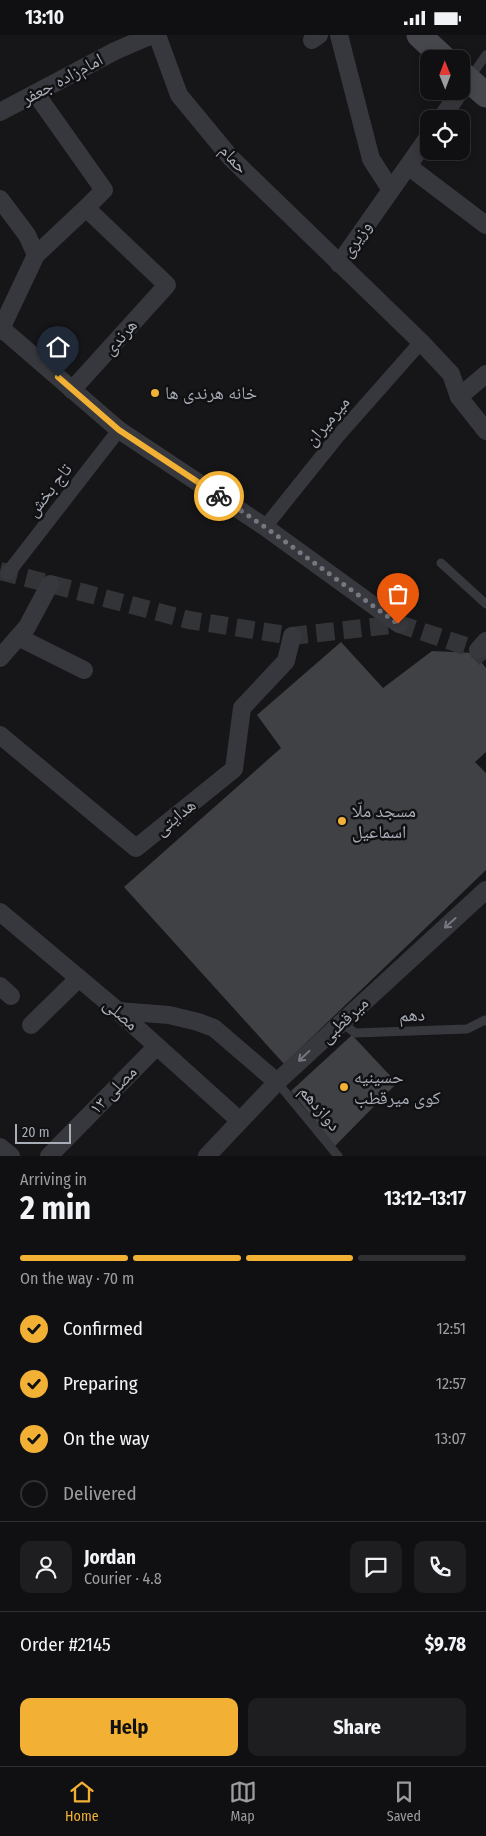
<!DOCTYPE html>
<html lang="en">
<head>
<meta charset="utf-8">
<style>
  body { margin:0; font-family:"Fira Sans Condensed","Noto Naskh Arabic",sans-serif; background:#1e1e20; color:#f1f3f6; height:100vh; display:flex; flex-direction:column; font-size:19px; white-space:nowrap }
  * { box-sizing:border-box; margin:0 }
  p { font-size:16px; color:#9c9d9f }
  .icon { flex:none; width:28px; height:28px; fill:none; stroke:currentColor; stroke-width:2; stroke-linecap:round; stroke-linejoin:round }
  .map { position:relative; height:1121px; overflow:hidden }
  .sheet { display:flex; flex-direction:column; background:#101012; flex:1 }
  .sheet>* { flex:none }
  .needle { width:32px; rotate:359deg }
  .controls { position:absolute; left:420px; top:15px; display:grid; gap:10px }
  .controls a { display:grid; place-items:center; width:50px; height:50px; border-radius:10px; background:#101012; box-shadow:0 2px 8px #0003,0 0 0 1px #303032; font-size:25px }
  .scale { position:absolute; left:15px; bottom:12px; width:56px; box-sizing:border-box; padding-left:5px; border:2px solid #a8adb8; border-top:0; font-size:14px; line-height:18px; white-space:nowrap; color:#a8adb8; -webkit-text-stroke:4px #111113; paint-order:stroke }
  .pin { position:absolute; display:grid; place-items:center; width:42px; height:42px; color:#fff; margin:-51px -21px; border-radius:50% 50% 50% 0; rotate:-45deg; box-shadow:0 0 5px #0007 }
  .pin .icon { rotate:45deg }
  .courier { position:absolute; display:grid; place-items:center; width:50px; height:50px; margin:-25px; border:4px solid #f2b134; border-radius:50%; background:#fff; color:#222; box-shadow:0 1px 6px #0007 }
  .overview em { font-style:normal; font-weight:700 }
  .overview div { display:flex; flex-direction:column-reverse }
  .overview { display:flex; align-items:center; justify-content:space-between; height:85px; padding:0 20px }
  h1 { font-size:32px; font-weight:700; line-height:38px }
  .bar { display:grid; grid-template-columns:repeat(4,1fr); gap:8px 5px; align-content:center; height:60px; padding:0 20px }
  .bar i { height:6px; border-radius:4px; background:#303032 }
  .bar .selected { background:#f2b134 }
  .bar p { grid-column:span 4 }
  .line { display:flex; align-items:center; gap:12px; padding:0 20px; border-top:1px solid #303032 }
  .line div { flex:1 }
  .round { display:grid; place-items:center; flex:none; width:52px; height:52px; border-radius:10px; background:#1e1e20 }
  ol { padding:0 20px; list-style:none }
  li { display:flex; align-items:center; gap:15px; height:55px }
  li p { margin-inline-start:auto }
  li .icon { padding:5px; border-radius:50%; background:#f2b134; color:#111; stroke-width:4 }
  li:last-child { color:#9c9d9f }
  li i { width:28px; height:28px; border:2px solid #303032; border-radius:50% }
  .button { display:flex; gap:10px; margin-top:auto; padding:10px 20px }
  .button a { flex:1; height:58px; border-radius:10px; background:#f2b134; color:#111; font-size:20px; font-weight:700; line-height:58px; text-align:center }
  .button a+a { background:#1e1e20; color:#f1f3f6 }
  .status { display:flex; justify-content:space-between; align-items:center; height:35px; padding:0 25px; background:#101012; direction:ltr }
  .status svg { height:14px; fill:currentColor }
  .menu { display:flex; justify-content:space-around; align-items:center; height:70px; border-top:1px solid #303032; background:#101012; font-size:14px; color:#9c9d9f }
  .menu a { display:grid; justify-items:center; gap:2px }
  .menu .selected { color:#f2b134 }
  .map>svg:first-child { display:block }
  .building { fill:#404145 }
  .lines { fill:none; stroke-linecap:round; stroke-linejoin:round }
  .minor-tunnel { stroke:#333438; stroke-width:18; stroke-dasharray:18 9; stroke-linecap:butt }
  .service { stroke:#37383d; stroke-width:9 }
  .pedestrian { stroke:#37383d; stroke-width:14 }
  .minor { stroke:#37383d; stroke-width:18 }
  .secondary { stroke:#45474d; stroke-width:25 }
  .oneway { stroke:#757881 }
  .done { stroke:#757880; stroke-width:5; stroke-dasharray:0 9 }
  .route { stroke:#f2b134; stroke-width:6 }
  .poi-dot { fill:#f2b134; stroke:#111113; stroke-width:2 }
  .labels { text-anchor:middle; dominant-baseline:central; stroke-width:5; stroke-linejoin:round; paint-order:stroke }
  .street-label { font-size:18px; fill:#a8adb8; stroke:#111113 }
  .poi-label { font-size:18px; fill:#a8adb8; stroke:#111113; text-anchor:start }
</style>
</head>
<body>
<div class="status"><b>13:10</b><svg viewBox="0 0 49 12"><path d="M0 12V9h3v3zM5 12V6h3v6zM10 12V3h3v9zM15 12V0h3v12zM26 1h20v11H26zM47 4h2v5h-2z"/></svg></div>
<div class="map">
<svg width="486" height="1121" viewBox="0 0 486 1121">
  <rect width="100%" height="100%" fill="#161618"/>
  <g class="building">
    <path d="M 341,607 L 383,653 L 432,616 L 474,618 L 486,633 L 486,717 L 475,727 L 486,738 L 486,835 L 284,1029 L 124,852 L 281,713 L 257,680 Z"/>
    <path d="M 352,1000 L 397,1048 L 335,1111 L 291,1056 Z"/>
  </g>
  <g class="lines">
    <path class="minor-tunnel" d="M 0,536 L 189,585 L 292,601 L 399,589 L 478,615 L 486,624"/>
    <g class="service">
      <path d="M 469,44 L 486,20"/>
      <path d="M 441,528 L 486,569"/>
      <path d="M 341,987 L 355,998 L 467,994 L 485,985 L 486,986"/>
      <path d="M 277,1047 L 338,1121"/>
    </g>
    <g class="pedestrian">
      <path d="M 265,492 L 338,401 L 421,307"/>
      <path d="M 8,538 L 119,395"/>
    </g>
    <g class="minor">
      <path d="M 157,0 L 179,60 L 231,123 L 421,307 L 451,339 L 459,362 L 486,396"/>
      <path d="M 339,0 L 371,124 L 391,155"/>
      <path d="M 312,5 L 319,0"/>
      <path d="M 36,59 L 104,155 L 86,173 L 167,250 L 72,355"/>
      <path d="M 0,77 L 115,16 L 152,0"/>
      <path d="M 441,84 L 460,56"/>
      <path d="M 408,131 L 486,190"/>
      <path d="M 0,164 L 27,200 L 36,220 L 0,296"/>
      <path d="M 36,220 L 86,173"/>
      <path d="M 339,229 L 429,101"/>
      <path d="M 0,292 L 119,395 L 265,492 L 399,589"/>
      <path d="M 459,362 L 486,339"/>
      <path d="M 18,602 L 84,635"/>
      <path d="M 478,615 L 486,606"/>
      <path d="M 0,623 L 27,592 L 50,549"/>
      <path d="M 0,700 L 136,813 L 234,734 L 242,673 L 286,626 L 292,601"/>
      <path d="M 0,877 L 118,976 L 239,1085"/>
      <path d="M 0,951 L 11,961"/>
      <path d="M 118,976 L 169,980 L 198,987 L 214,993 L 277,1047"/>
      <path d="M 31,990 L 79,943"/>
      <path d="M 0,1112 L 11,1121"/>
      <path d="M 49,1121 L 157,1011"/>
      <path d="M 207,1121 L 277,1047 L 486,855"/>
    </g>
    <g class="secondary">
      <path d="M 419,0 L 445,24"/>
      <path d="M 461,38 L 486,60"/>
    </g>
  </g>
  <defs><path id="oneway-shaft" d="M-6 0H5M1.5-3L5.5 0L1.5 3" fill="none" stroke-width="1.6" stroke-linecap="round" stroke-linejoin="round" transform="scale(1.25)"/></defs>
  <g class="oneway">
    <use href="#oneway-shaft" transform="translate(450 888) rotate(138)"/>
    <use href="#oneway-shaft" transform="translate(304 1021) rotate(137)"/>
  </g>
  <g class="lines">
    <path class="done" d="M 219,461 L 265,492 L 398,589"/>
    <path class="route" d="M 58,342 L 119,395 L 219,461"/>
  </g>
  <g class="poi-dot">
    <circle cx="155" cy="358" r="5"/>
    <circle cx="342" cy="786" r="5"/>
    <circle cx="344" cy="1052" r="5"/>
  </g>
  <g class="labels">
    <g class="street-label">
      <text transform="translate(62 44) rotate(-28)">امام‌زاده جعفر</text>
      <text transform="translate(234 124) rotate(47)">حمام</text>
      <text transform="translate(356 204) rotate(-55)">وزیری</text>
      <text transform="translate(120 302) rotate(-48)">هرندی</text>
      <text transform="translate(327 386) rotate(-50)">میرمیران</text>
      <text transform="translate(49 455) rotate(-52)">تاج بخش</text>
      <text transform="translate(175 782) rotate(-39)">هدایتی</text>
      <text transform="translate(121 979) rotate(41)">مصلی</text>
      <text transform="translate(412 980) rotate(-2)">دهم</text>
      <text transform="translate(344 985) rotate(-43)">میرقطبی</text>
      <text transform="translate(113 1055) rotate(-46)">مصلی ۱۳</text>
      <text transform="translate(320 1073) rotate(50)">دوازدهم</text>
    </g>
    <g class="poi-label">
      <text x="165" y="358">خانه هرندی ها</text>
      <text x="352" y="776">مسجد ملّا<tspan x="352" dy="21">اسماعیل</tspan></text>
      <text x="354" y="1042">حسینیه<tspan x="354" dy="21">کوی میرقطب</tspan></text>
    </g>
  </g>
</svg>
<div class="controls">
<a><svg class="needle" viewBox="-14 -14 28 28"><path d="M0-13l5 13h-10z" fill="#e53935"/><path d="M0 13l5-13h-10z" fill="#9c9d9f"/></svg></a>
<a><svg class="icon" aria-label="locate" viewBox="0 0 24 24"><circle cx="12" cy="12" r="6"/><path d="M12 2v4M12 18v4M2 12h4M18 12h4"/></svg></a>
</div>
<div class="scale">20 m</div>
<div class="pin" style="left:398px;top:589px;background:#ea580c"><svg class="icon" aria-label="bag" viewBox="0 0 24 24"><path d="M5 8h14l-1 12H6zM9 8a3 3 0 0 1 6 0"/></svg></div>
<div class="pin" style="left:58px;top:342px;background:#1f2937"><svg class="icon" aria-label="home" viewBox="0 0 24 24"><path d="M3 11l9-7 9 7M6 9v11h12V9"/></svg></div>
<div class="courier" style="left:219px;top:461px"><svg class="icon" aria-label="bike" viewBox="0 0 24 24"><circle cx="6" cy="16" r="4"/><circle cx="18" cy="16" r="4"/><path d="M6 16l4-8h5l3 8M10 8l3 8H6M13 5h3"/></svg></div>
</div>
<section class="sheet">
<div class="overview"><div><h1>2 min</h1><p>Arriving in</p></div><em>13:12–13:17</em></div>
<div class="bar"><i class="selected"></i><i class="selected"></i><i class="selected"></i><i></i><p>On the way · 70 m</p></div>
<ol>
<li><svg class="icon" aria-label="check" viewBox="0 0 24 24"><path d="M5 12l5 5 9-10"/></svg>Confirmed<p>12:51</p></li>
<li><svg class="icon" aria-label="check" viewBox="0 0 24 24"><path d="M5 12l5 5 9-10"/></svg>Preparing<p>12:57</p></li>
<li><svg class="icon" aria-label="check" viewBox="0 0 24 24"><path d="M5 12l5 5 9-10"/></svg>On the way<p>13:07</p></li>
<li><i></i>Delivered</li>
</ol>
<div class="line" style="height:90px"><a class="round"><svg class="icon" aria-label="person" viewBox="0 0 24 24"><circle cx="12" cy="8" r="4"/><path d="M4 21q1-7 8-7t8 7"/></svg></a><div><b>Jordan</b><p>Courier · 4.8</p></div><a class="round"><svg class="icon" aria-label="chat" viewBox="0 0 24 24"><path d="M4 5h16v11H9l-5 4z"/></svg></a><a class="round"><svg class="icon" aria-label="phone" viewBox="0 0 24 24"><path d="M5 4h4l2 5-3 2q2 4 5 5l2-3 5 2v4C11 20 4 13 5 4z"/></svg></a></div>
<div class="line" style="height:65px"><div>Order #2145</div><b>$9.78</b></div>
<div class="button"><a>Help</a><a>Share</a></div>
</section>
<nav class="menu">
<a class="selected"><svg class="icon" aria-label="home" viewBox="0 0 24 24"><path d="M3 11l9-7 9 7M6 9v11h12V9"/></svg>Home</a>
<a><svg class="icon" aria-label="map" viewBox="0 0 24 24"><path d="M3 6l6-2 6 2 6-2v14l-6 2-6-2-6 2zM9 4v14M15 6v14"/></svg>Map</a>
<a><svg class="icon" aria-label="saved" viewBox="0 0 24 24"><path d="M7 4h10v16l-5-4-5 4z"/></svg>Saved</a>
</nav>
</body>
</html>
